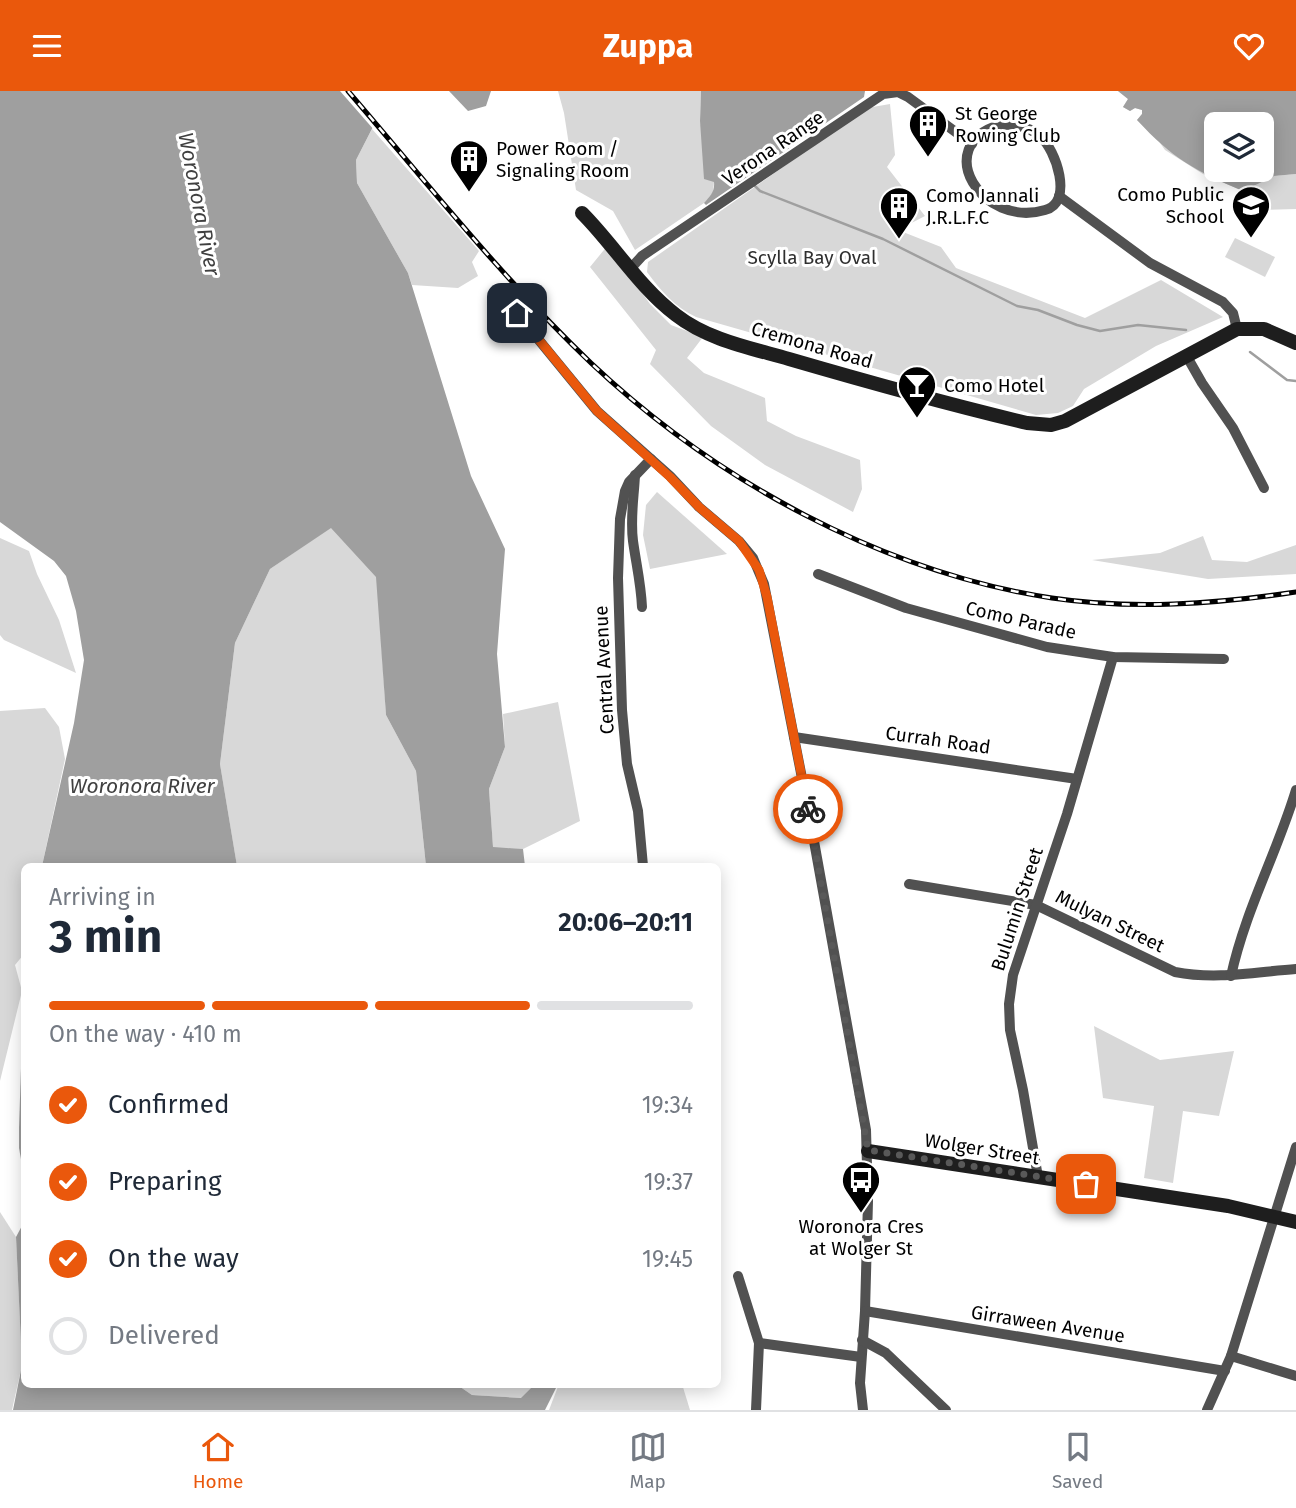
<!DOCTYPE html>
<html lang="en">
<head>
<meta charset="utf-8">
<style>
  body { margin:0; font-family:"Fira Sans",sans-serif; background:#f6f6f7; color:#1f2937; height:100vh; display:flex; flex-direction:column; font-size:26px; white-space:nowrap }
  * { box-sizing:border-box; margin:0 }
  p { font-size:23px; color:#747a83 }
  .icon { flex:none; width:38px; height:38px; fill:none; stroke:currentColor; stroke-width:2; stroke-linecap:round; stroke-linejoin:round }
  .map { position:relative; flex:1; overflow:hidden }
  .drawer { position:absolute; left:21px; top:772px; width:700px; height:525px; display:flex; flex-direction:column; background:#fff; border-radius:10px; box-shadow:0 4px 18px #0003 }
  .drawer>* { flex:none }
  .tools { position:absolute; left:1204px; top:21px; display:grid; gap:14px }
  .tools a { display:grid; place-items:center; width:70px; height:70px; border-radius:10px; background:#fff; box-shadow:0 4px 18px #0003; font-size:35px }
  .pin { position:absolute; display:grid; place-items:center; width:60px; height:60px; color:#fff; margin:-30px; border-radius:14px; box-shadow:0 4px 10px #0006 }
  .courier { position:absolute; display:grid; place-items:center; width:70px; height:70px; margin:-35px; border:5px solid #ea580c; border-radius:50%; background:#fff; color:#222; box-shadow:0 2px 9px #0007 }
  .headline em { font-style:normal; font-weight:700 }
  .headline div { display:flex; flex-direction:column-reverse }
  .headline { display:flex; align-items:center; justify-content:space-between; height:119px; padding:0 28px }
  h1 { font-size:46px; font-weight:700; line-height:52px }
  .bar { display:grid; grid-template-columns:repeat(4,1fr); gap:10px 7px; align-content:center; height:84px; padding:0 28px }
  .bar i { height:9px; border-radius:5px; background:#e0e1e3 }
  .bar .selected { background:#ea580c }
  .bar p { grid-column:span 4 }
  ol { padding:0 28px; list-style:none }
  li { display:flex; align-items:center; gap:21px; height:77px }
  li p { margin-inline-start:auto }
  li .icon { padding:7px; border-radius:50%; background:#ea580c; color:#fff; stroke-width:4 }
  li:last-child { color:#747a83 }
  li i { width:38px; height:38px; border:4px solid #e0e1e3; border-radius:50% }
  header { display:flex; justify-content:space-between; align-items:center; height:91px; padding:0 28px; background:#ea580c; color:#fff; font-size:32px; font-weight:700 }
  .tabs { display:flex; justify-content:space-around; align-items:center; height:98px; border-top:2px solid #e0e1e3; background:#fff; font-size:19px; color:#747a83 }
  .tabs a { display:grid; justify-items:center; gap:4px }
  .tabs .selected { color:#ea580c }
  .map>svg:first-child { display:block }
  .green { fill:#d8d8d8 }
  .water { fill:#9f9f9f; fill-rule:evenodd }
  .pier { fill:#fff }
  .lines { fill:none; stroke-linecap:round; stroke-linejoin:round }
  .stream { stroke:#9f9f9f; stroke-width:2.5 }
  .street { stroke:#515151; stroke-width:10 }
  .secondary { stroke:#1e1e1e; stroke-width:14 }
  .rail-casing { stroke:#000; stroke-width:5 }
  .rail { stroke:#fff; stroke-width:2.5; stroke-dasharray:8; stroke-linecap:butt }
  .done { stroke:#595959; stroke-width:7; stroke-dasharray:0 12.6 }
  .route { stroke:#ea580c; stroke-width:9 }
  .labels { text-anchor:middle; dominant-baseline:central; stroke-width:6; stroke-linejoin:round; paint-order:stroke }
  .poi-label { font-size:19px; fill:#000; stroke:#fff; text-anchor:start }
  .street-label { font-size:19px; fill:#000; stroke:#fff }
  .park-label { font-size:19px; fill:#2f2f2f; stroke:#fff }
  .water-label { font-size:21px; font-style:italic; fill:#404040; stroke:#fff }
</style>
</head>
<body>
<header><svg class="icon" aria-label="menu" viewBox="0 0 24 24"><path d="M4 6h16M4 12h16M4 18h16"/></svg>Zuppa<svg class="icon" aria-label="heart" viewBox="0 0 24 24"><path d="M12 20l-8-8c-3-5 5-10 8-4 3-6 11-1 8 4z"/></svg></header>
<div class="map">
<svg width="1296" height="1319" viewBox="0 0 1296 1319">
  <rect width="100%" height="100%" fill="#fff"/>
  <g class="green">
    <path d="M 558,0 L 701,0 L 700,30 L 714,91 L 713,102 L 704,112 L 635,159 L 613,120 L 576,99 L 564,22 Z"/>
    <path d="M 1118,0 L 1129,0 L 1216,79 L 1274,85 L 1296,83 L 1296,118 L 1265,119 L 1243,100 L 1203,83 L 1165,59 L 1158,49 L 1137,29 L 1142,23 L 1142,19 L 1135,17 L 1130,20 L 1123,16 L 1128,8 Z"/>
    <path d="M 890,13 L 895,64 L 887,76 L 925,125 L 898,139 L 941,156 L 956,177 L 1085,227 L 1161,189 L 1223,226 L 1156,255 L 1084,298 L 1073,315 L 1058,322 L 1036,324 L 696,226 C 675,216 661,200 647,181 L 648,171 L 867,17 Z"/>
    <path d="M 372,38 L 479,160 L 472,171 L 478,185 L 458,197 L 412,194 L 408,182 L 357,92 L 356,69 Z"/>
    <path d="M 1235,147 L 1275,166 L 1265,186 L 1225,166 Z"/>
    <path d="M 608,154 L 650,213 L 671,234 L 703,246 L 687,267 L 704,282 L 765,307 L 767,330 L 796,345 L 860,369 L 862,398 L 853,421 L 765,374 L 711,335 L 650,273 L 656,259 L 590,176 Z"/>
    <path d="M 657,401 L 727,463 L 650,478 L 643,444 L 646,414 Z"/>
    <path d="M 331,436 L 377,486 L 386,624 L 416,680 L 426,775 L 237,775 L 220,673 L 235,552 L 270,478 Z"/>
    <path d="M 1203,445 L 1212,469 L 1247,471 L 1296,454 L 1296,483 L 1208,488 L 1092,469 L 1160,462 Z"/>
    <path d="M 0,447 L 29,460 L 37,483 L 59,529 L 76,582 L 4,549 L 0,544 Z"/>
    <path d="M 558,611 L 580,730 L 523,758 L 493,757 L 489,698 L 505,656 L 503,623 Z"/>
    <path d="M 45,617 L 59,636 L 65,668 L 42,775 L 24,775 L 24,863 L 15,874 L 22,900 L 0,990 L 0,620 Z"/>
    <path d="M 1094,935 L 1160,969 L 1234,960 L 1219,1025 L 1183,1020 L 1173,1092 L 1144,1087 L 1154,1015 L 1103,1007 Z"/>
    <path d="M 0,1121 L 16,1146 L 22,1274 L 12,1319 L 0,1319 Z"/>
    <path d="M 456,1293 L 535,1293 L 522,1307 L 472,1304 Z"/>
    <path d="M 559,1293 L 682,1293 L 690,1319 L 549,1319 Z"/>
  </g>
  <g class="water">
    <path d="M 0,0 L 360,0 L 377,28 L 356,69 L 357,92 L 408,182 L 471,385 L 505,458 L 497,563 L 505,656 L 489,698 L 493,756 L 523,758 L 525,775 L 426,775 L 416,680 L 386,624 L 376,486 L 331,437 L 270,478 L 235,552 L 220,673 L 237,775 L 42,775 L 74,632 L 84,569 L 76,520 L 66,485 L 54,470 L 0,431 Z"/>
    <path d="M 449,0 L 491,0 L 486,15 L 468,20 Z"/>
    <path d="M 701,0 L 865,0 L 864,6 L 706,114 L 704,112 C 710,105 715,101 714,91 L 704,88 L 700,30 Z"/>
    <path d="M 1118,0 L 1296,0 L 1296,83 L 1274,85 L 1243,100 C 1195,80 1172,67 1137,29 L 1142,23 L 1142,19 L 1135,17 L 1130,20 L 1123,16 L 1128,8 ZM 1216,33 L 1262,33 L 1262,79 L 1216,79 Z"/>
    <path d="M 24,888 L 24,1085 L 19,1057 L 19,1037 Z"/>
    <path d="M 24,1131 L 24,1293 L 456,1293 L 472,1304 L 521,1307 L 535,1293 L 558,1293 L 545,1319 L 13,1319 L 22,1274 L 16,1146 Z"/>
  </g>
  <path class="pier" d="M 340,0 L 361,0 L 371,11 L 380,27 L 375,40 Z"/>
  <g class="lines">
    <g class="stream">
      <path d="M 753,93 L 760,100 L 883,148 L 1017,215 L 1038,219 L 1077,234 L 1100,240 L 1138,234 L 1186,239"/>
      <path d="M 1250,261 L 1287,289 L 1296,290"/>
    </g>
    <g class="street">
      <path d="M 999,34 C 1013,33 1028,35 1040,45 C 1056,59 1074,111 1045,119 C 982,138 931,55 999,34 Z"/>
      <path d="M 1059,105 L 1150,172 L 1223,211 L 1233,222 L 1237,238"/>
      <path d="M 631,177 L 642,165 L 883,3 L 898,1 L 908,6 L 972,53"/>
      <path d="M 506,209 L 597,320 L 670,385 L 699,416 L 739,450 L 753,467 L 764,493 L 810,728 L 866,1039 L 868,1110 L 865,1220 L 860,1292 L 863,1319"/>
      <path d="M 1186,264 L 1202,292 L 1233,337 L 1264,397"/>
      <path d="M 635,384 C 634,406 630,427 633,450 C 636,472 641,493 642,516"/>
      <path d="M 818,483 L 906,517 L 1047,556 L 1113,566 L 1224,568"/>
      <path d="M 794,646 L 1077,688"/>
      <path d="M 643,775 L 638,720 L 627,673 L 622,619 L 618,487 L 620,428 L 625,400 L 629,391 L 651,368"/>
      <path d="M 909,793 L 1036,814 L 1175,881 C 1216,889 1255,881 1296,878"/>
      <path d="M 1231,885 C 1245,820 1277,762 1296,699"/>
      <path d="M 1038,1086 L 1023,999 L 1010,939 L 1009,913 L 1013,884 L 1067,723 L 1113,566"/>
      <path d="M 738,1185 L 759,1252 L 756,1319"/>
      <path d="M 865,1220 L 1225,1280"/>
      <path d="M 862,1249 L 886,1262 L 946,1319"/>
      <path d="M 759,1252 L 861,1266"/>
      <path d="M 1231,1265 L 1296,1285"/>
      <path d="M 1207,1319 L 1231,1265 L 1296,1056"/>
    </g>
    <g class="secondary">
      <path d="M 582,122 C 614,154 639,196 676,224 C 708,249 751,257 789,268 C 868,291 947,313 1027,332 L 1051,334 L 1065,330 L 1237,238 L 1264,238 L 1296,252"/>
      <path d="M 868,1060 L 1228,1115 L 1296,1131"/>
    </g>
    <g class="rail-casing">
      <path id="rail" d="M 348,0 C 427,92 503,188 591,272 C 715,389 882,481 1052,507 C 1133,519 1215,513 1296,501"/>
    </g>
    <use href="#rail" class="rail"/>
  </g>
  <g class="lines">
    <path class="done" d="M 808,718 L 868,1059 L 1086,1093"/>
    <path class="route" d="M 517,222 L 597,320 L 670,386 L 699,416 L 739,450 L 759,479 L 767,506 L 808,718"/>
  </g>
  <defs>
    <g id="building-pin" transform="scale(2.0125)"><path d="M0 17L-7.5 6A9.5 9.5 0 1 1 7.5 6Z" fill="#000" stroke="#fff"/><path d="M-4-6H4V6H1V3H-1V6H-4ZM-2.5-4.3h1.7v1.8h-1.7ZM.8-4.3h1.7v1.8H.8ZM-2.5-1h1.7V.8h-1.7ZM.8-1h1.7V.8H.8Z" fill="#fff"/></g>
    <g id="school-pin" transform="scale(2.0125)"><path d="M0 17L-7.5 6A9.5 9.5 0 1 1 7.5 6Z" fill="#000" stroke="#fff"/><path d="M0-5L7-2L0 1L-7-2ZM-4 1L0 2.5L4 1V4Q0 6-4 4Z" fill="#fff"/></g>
    <g id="bar-pin" transform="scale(2.0125)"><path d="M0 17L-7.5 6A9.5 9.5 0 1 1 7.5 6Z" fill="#000" stroke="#fff"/><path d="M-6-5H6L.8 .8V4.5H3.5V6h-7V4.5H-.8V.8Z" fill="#fff"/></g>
    <g id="bus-pin" transform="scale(2.0125)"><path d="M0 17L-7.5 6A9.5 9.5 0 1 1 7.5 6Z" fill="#000" stroke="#fff"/><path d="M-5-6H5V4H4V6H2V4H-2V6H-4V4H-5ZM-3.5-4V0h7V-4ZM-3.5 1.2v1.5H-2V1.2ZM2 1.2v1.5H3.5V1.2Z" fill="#fff"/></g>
  </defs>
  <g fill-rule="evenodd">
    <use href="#building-pin" x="928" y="33"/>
    <use href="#building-pin" x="469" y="68"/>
    <use href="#school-pin" x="1251" y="114"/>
    <use href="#building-pin" x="899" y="115"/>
    <use href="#bar-pin" x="917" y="294"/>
    <use href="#bus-pin" x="861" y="1089"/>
  </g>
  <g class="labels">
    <g class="poi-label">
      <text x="955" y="22">St George<tspan x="955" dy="22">Rowing Club</tspan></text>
      <text x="496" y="57">Power Room /<tspan x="496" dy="22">Signaling Room</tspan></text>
      <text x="1224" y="103" text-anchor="end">Como Public<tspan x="1224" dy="22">School</tspan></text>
      <text x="926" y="104">Como Jannali<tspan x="926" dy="22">J.R.L.F.C</tspan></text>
      <text x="944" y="294">Como Hotel</text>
      <text x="861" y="1135" text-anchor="middle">Woronora Cres<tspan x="861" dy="22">at Wolger St</tspan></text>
    </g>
    <g class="street-label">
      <text transform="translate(773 57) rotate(-34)">Verona Range</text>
      <text transform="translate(812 254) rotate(16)">Cremona Road</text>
      <text transform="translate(1021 529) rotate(13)">Como Parade</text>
      <text transform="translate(604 579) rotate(-93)">Central Avenue</text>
      <text transform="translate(938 649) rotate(8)">Currah Road</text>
      <text transform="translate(1017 818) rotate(-72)">Bulumin Street</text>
      <text transform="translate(1110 830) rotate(26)">Mulyan Street</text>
      <text transform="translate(982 1058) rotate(9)">Wolger Street</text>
      <text transform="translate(1048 1233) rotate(9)">Girraween Avenue</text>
    </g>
    <g class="park-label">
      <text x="812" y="166">Scylla Bay Oval</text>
    </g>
    <g class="water-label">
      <text transform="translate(199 113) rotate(79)">Woronora River</text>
      <text x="142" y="695">Woronora River</text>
    </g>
  </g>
</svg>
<div class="tools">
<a><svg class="icon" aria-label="layers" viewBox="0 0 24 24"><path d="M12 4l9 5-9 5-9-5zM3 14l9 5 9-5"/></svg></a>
</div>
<div class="pin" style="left:1086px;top:1093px;background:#ea580c"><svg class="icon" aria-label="bag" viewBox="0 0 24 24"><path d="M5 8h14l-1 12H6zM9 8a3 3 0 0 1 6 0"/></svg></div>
<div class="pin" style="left:517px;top:222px;background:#1f2937"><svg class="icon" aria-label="home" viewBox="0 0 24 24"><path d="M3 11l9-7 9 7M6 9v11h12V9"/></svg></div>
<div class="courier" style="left:808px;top:718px"><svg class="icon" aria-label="bike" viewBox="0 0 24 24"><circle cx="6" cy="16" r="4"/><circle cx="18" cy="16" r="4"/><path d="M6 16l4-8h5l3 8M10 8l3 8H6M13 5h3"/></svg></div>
<section class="drawer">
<div class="headline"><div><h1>3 min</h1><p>Arriving in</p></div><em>20:06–20:11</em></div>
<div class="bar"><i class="selected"></i><i class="selected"></i><i class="selected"></i><i></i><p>On the way · 410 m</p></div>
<ol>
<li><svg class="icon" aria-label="check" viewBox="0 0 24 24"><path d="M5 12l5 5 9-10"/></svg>Confirmed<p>19:34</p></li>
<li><svg class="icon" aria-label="check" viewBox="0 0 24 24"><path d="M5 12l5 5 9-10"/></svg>Preparing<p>19:37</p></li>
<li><svg class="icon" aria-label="check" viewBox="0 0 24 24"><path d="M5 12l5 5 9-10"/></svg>On the way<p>19:45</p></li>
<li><i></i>Delivered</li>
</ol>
</section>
</div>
<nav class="tabs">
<a class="selected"><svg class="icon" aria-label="home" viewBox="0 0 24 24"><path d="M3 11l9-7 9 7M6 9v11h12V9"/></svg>Home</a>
<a><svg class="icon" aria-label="map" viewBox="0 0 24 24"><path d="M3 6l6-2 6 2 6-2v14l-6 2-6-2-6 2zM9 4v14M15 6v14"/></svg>Map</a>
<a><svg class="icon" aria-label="saved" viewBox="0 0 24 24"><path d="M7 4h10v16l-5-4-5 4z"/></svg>Saved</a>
</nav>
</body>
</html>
